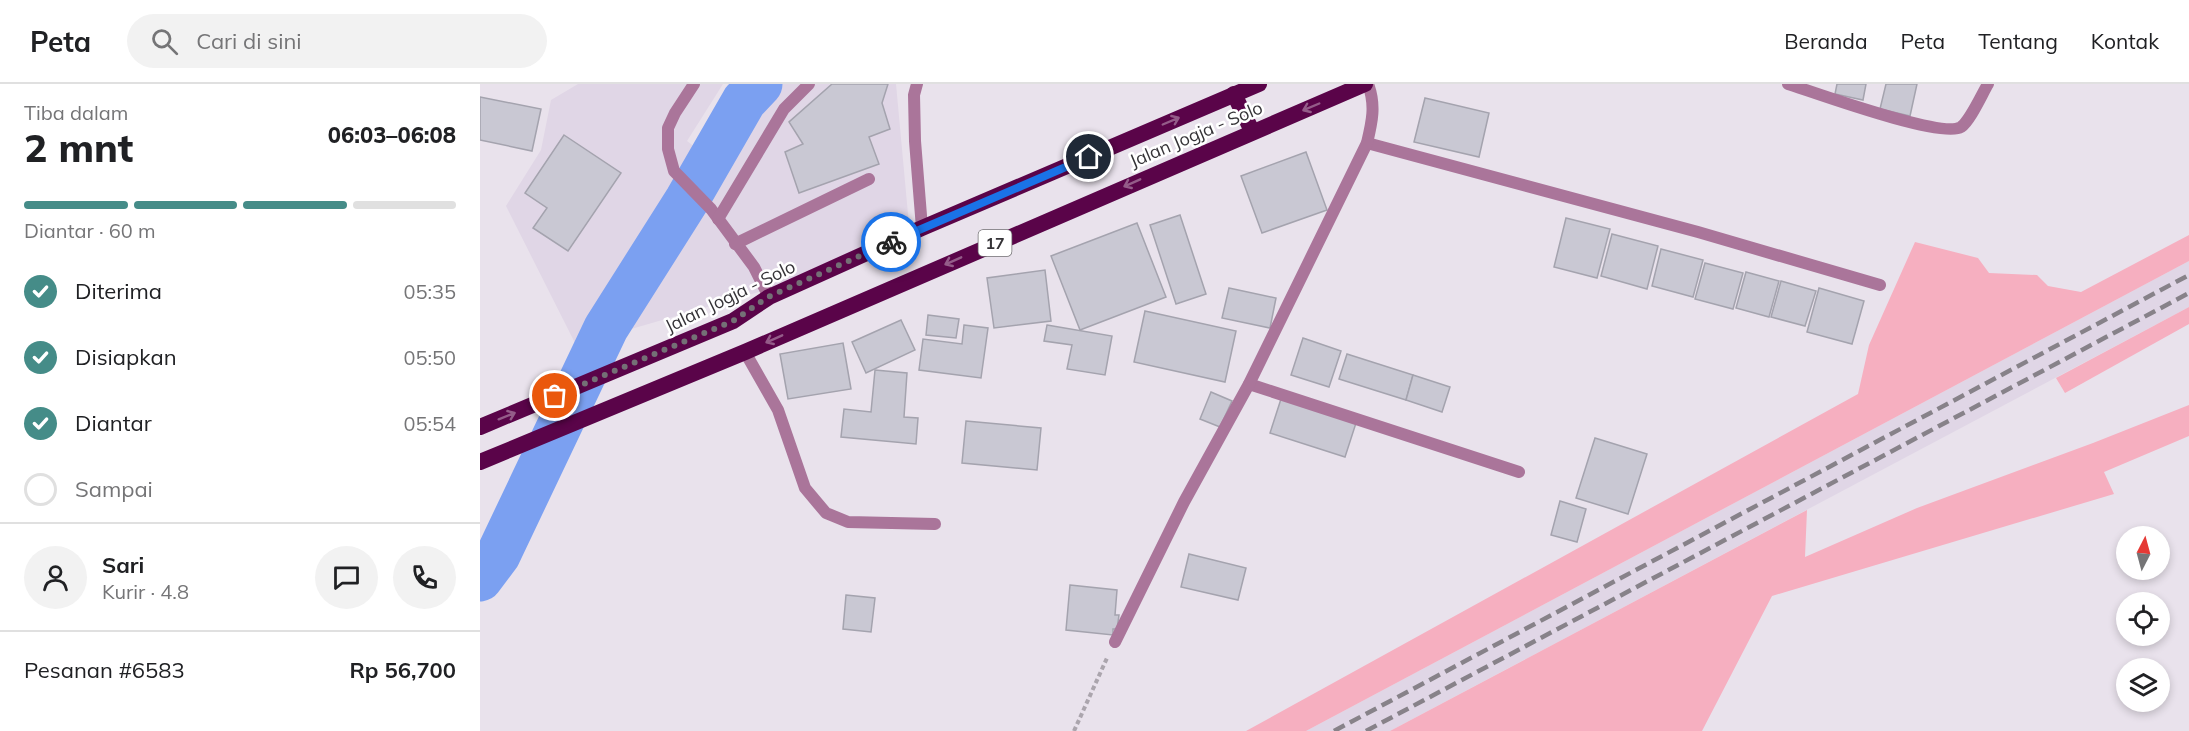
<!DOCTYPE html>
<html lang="id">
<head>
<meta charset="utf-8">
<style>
  body { margin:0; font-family:Mulish,sans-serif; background:#f2f2f2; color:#202124; height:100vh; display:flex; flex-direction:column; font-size:22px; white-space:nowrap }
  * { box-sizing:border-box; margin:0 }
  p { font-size:20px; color:#757577 }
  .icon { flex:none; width:33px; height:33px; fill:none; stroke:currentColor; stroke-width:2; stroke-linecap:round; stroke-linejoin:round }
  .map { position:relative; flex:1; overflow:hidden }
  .details { display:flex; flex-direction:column; background:#fff; width:480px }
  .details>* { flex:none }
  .needle { width:39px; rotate:6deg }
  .buttons { position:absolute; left:1636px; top:442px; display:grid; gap:12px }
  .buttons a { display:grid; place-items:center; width:54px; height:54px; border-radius:50%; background:#fff; box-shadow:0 3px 9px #0003; font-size:30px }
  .pin { position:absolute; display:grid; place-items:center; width:51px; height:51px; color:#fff; margin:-26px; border:3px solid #fff; border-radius:50%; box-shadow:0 2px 6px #0007 }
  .courier { position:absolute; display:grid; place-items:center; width:60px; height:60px; margin:-30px; border:4px solid #1a73e8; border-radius:50%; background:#fff; color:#222; box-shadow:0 2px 8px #0007 }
  .overview em { font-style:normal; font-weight:800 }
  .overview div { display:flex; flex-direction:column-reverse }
  .overview { display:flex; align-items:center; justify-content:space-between; height:102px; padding:0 24px }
  h1 { font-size:39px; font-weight:800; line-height:45px }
  .bar { display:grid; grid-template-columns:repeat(4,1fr); gap:9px 6px; align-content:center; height:72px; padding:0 24px }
  .bar i { height:8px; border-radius:4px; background:#e0e0e0 }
  .bar .on { background:#458c88 }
  .bar p { grid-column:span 4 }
  .line { display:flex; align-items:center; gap:15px; padding:0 24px; border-top:2px solid #e0e0e0 }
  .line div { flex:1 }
  .round { display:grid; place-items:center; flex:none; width:63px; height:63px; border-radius:32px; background:#f2f2f2 }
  ol { padding:0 24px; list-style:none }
  li { display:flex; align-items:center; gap:18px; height:66px }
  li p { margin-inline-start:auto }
  li .icon { padding:6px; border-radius:50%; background:#458c88; color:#fff; stroke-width:4 }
  li:last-child { color:#757577 }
  li i { width:33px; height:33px; border:3px solid #e0e0e0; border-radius:50% }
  header { display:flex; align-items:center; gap:36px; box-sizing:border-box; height:84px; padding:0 30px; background:#fff; border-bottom:2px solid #e0e0e0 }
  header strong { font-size:28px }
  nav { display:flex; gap:33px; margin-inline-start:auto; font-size:21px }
  .search { width:420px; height:54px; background:#f2f2f2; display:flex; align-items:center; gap:15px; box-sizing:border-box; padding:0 21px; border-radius:33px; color:#757577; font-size:22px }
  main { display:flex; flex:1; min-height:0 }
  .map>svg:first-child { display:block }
  .built { fill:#e0d6e6 }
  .green { fill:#f6afc0 }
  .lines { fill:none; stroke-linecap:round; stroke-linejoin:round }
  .river { stroke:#7ba0f1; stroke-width:45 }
  .building { fill:#c9c8d3; stroke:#a4a3ae; stroke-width:1.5 }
  .path { stroke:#aba5ad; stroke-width:4; stroke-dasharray:4.5 3; stroke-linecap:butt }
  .service { stroke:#aa759a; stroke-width:12 }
  .minor { stroke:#aa759a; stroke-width:12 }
  .trunk { stroke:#5a0449; stroke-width:16 }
  .rail { stroke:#878289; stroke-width:4.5; stroke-dasharray:12 6; stroke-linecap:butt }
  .oneway { stroke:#945c89 }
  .done { stroke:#747076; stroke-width:6; stroke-dasharray:0 10.8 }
  .route { stroke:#1a73e8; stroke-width:8 }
  .labels { text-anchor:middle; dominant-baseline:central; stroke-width:5; stroke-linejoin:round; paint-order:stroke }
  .shield { fill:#fff; stroke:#727073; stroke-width:1.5 }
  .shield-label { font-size:16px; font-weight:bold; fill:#353337 }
  .street-label { font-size:18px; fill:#353337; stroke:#fff }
</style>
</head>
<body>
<header>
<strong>Peta</strong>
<div class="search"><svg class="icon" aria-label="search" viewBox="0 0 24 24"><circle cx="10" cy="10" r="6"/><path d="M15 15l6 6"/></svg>Cari di sini</div>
<nav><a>Beranda</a><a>Peta</a><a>Tentang</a><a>Kontak</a></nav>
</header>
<main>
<section class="details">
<div class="overview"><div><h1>2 mnt</h1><p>Tiba dalam</p></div><em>06:03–06:08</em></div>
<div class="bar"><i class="on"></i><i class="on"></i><i class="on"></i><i></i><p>Diantar · 60 m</p></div>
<ol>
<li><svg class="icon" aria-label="check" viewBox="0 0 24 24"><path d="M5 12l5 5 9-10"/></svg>Diterima<p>05:35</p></li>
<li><svg class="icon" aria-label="check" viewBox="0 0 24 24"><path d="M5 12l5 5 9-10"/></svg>Disiapkan<p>05:50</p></li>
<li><svg class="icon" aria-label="check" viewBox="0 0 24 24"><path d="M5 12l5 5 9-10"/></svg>Diantar<p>05:54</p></li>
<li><i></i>Sampai</li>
</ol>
<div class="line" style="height:108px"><a class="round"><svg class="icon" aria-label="person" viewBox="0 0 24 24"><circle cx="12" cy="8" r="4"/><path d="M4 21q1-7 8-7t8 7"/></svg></a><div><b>Sari</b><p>Kurir · 4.8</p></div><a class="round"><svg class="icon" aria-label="chat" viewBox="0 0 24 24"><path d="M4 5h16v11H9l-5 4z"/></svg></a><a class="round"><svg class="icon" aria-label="phone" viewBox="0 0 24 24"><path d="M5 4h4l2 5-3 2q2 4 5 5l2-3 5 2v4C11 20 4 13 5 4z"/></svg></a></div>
<div class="line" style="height:78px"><div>Pesanan #6583</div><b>Rp 56,700</b></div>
</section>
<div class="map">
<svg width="1709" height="647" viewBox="0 0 1709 647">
  <rect width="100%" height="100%" fill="#e9e2ec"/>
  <g class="built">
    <path d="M 98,0 L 243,0 L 207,57 L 233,77 L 278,10 L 290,0 L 416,0 L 429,141 L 289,205 L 96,261 L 26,122 L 61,66 L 71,16 Z"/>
    <path d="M 1709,177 L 1709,223 L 910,647 L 826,647 Z"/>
  </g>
  <g class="green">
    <path d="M 1709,151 L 1709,177 L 826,647 L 766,647 L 1378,310 L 1389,261 L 1435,158 L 1498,174 L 1509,189 L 1557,191 L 1568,202 L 1601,208 Z"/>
    <path d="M 1709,223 L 1709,240 L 1585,309 L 1576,294 Z"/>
    <path d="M 1709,321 L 1709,352 L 1624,388 L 1634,410 L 1292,512 L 1222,647 L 910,647 L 1327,426 L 1325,473 L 1437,424 L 1613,359 Z"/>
  </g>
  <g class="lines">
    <path class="river" d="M 0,495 L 18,471 L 126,244 L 207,116 L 264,17 L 280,0"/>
  </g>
  <g class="building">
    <path d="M 352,0 L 408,0 L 402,19 L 410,45 L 389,53 L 399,80 L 319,109 L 305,68 L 323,60 L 309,38 Z"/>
    <path d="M 1357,0 L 1386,0 L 1383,16 L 1355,10 Z"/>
    <path d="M 1406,0 L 1437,0 L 1430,32 L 1400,25 Z"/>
    <path d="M 0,13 L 61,25 L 52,67 L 0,56 Z"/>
    <path d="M 945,14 L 1009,29 L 999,73 L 934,58 Z"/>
    <path d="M 84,51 L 141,89 L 88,167 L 53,144 L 67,124 L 45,109 Z"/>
    <path d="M 826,68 L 847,126 L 782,149 L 761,92 Z"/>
    <path d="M 700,131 L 726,210 L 696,220 L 670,141 Z"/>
    <path d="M 1086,134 L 1130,145 L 1117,194 L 1074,183 Z"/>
    <path d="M 657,139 L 686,213 L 600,246 L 571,172 Z"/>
    <path d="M 1132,150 L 1178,162 L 1167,205 L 1121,192 Z"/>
    <path d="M 1181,165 L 1223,176 L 1213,213 L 1172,202 Z"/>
    <path d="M 1225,179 L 1263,189 L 1253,225 L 1215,215 Z"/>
    <path d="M 565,186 L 571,237 L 514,244 L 507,194 Z"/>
    <path d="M 1266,188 L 1299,197 L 1289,233 L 1256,224 Z"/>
    <path d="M 1301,197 L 1336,207 L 1325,242 L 1291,233 Z"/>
    <path d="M 749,204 L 796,214 L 790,244 L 742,234 Z"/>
    <path d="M 1339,204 L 1384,217 L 1372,260 L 1327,248 Z"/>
    <path d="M 665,227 L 756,247 L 745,298 L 654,278 Z"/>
    <path d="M 448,231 L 479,235 L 476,254 L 446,251 Z"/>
    <path d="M 421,236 L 435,266 L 386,289 L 372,258 Z"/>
    <path d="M 484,241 L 508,244 L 501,294 L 439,286 L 443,255 L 482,260 Z"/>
    <path d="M 567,241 L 632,252 L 625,291 L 587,285 L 592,261 L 564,257 Z"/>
    <path d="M 823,254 L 861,267 L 849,303 L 811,291 Z"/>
    <path d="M 363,259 L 371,305 L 308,315 L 300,270 Z"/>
    <path d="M 867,270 L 933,291 L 926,316 L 859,295 Z"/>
    <path d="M 395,286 L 427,289 L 424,333 L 438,334 L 436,360 L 361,353 L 364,325 L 391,328 Z"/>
    <path d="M 933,291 L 970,303 L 962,328 L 926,316 Z"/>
    <path d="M 731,308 L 752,317 L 740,343 L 720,335 Z"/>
    <path d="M 801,315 L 876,339 L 865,373 L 790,349 Z"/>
    <path d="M 486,337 L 561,344 L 557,386 L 482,379 Z"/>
    <path d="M 1115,354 L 1167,370 L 1148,430 L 1096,414 Z"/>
    <path d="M 1080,417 L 1106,425 L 1097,458 L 1071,451 Z"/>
    <path d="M 709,470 L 766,484 L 758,516 L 701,503 Z"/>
    <path d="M 590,501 L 637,506 L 635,531 L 639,531 L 637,545 L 633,545 L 633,551 L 586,546 Z"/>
    <path d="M 366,511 L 395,514 L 391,548 L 363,545 Z"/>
  </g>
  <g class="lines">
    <path class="path" d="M 594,647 L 627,574"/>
    <g class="service">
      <path d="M 214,0 L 195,29 L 188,44 L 188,65 L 194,87 L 231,125 L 274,183 L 289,213"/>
      <path d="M 437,0 L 434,11 L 435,57 L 442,144"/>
      <path d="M 238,135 L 304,25 L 329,0"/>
      <path d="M 255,160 L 389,95"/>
      <path d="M 265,268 L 298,326 L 325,404 L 346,429 L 368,438 L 455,440"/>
      <path d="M 769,300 L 1039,388"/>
    </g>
    <g class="minor">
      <path d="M 1308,0 C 1336,9 1462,55 1481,43 C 1490,37 1502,10 1508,0"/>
      <path d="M 887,59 L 1218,148 L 1400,201"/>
      <path d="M 635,558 L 704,418 L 769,300 L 887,59 C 892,38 896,21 888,0"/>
    </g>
    <g class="trunk">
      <path d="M 754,10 L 772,47"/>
      <path d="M 0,343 L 253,237 L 289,213 L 442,144 L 779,0"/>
      <path d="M 0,378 L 265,268 L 885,0"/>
    </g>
    <g class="rail">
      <path d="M 854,647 L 1709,191"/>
      <path d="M 886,647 L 1709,209"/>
    </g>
  </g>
  <defs><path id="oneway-shaft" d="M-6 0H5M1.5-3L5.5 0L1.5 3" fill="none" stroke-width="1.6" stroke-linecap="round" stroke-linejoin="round" transform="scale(1.5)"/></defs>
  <g class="oneway">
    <use href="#oneway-shaft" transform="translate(831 23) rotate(157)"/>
    <use href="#oneway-shaft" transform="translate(691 37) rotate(-23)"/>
    <use href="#oneway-shaft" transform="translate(652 99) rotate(156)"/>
    <use href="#oneway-shaft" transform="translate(473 177) rotate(156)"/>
    <use href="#oneway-shaft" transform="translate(294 255) rotate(156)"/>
    <use href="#oneway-shaft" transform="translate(27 332) rotate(-22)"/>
  </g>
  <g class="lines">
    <path class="done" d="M 75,312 L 253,237 L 288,213 L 411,158"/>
    <path class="route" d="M 411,158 L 609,73"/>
  </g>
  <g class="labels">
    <rect class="shield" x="498.5" y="146" width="33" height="26" rx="4.5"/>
    <g class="shield-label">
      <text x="515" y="159">17</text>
    </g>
    <g class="street-label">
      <text transform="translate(716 50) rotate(-23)">Jalan Jogja - Solo</text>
      <text transform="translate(250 212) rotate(-26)">Jalan Jogja - Solo</text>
    </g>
  </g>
</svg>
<div class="buttons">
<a><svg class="needle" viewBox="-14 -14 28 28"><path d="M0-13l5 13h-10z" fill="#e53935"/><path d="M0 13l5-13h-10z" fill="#757577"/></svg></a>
<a><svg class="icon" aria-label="locate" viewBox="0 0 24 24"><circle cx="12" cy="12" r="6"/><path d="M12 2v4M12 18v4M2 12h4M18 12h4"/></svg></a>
<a><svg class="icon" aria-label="layers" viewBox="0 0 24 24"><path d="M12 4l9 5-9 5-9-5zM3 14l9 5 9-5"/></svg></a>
</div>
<div class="pin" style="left:75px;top:312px;background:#ea580c"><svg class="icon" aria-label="bag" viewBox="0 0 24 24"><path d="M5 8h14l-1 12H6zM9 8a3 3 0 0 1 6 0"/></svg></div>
<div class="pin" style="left:609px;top:73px;background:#1f2937"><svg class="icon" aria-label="home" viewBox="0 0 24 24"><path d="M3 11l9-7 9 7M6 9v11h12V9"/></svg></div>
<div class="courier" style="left:411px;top:158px"><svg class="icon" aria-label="bike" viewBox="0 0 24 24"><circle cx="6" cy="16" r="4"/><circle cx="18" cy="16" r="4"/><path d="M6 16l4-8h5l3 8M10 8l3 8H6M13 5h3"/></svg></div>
</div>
</main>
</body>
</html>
